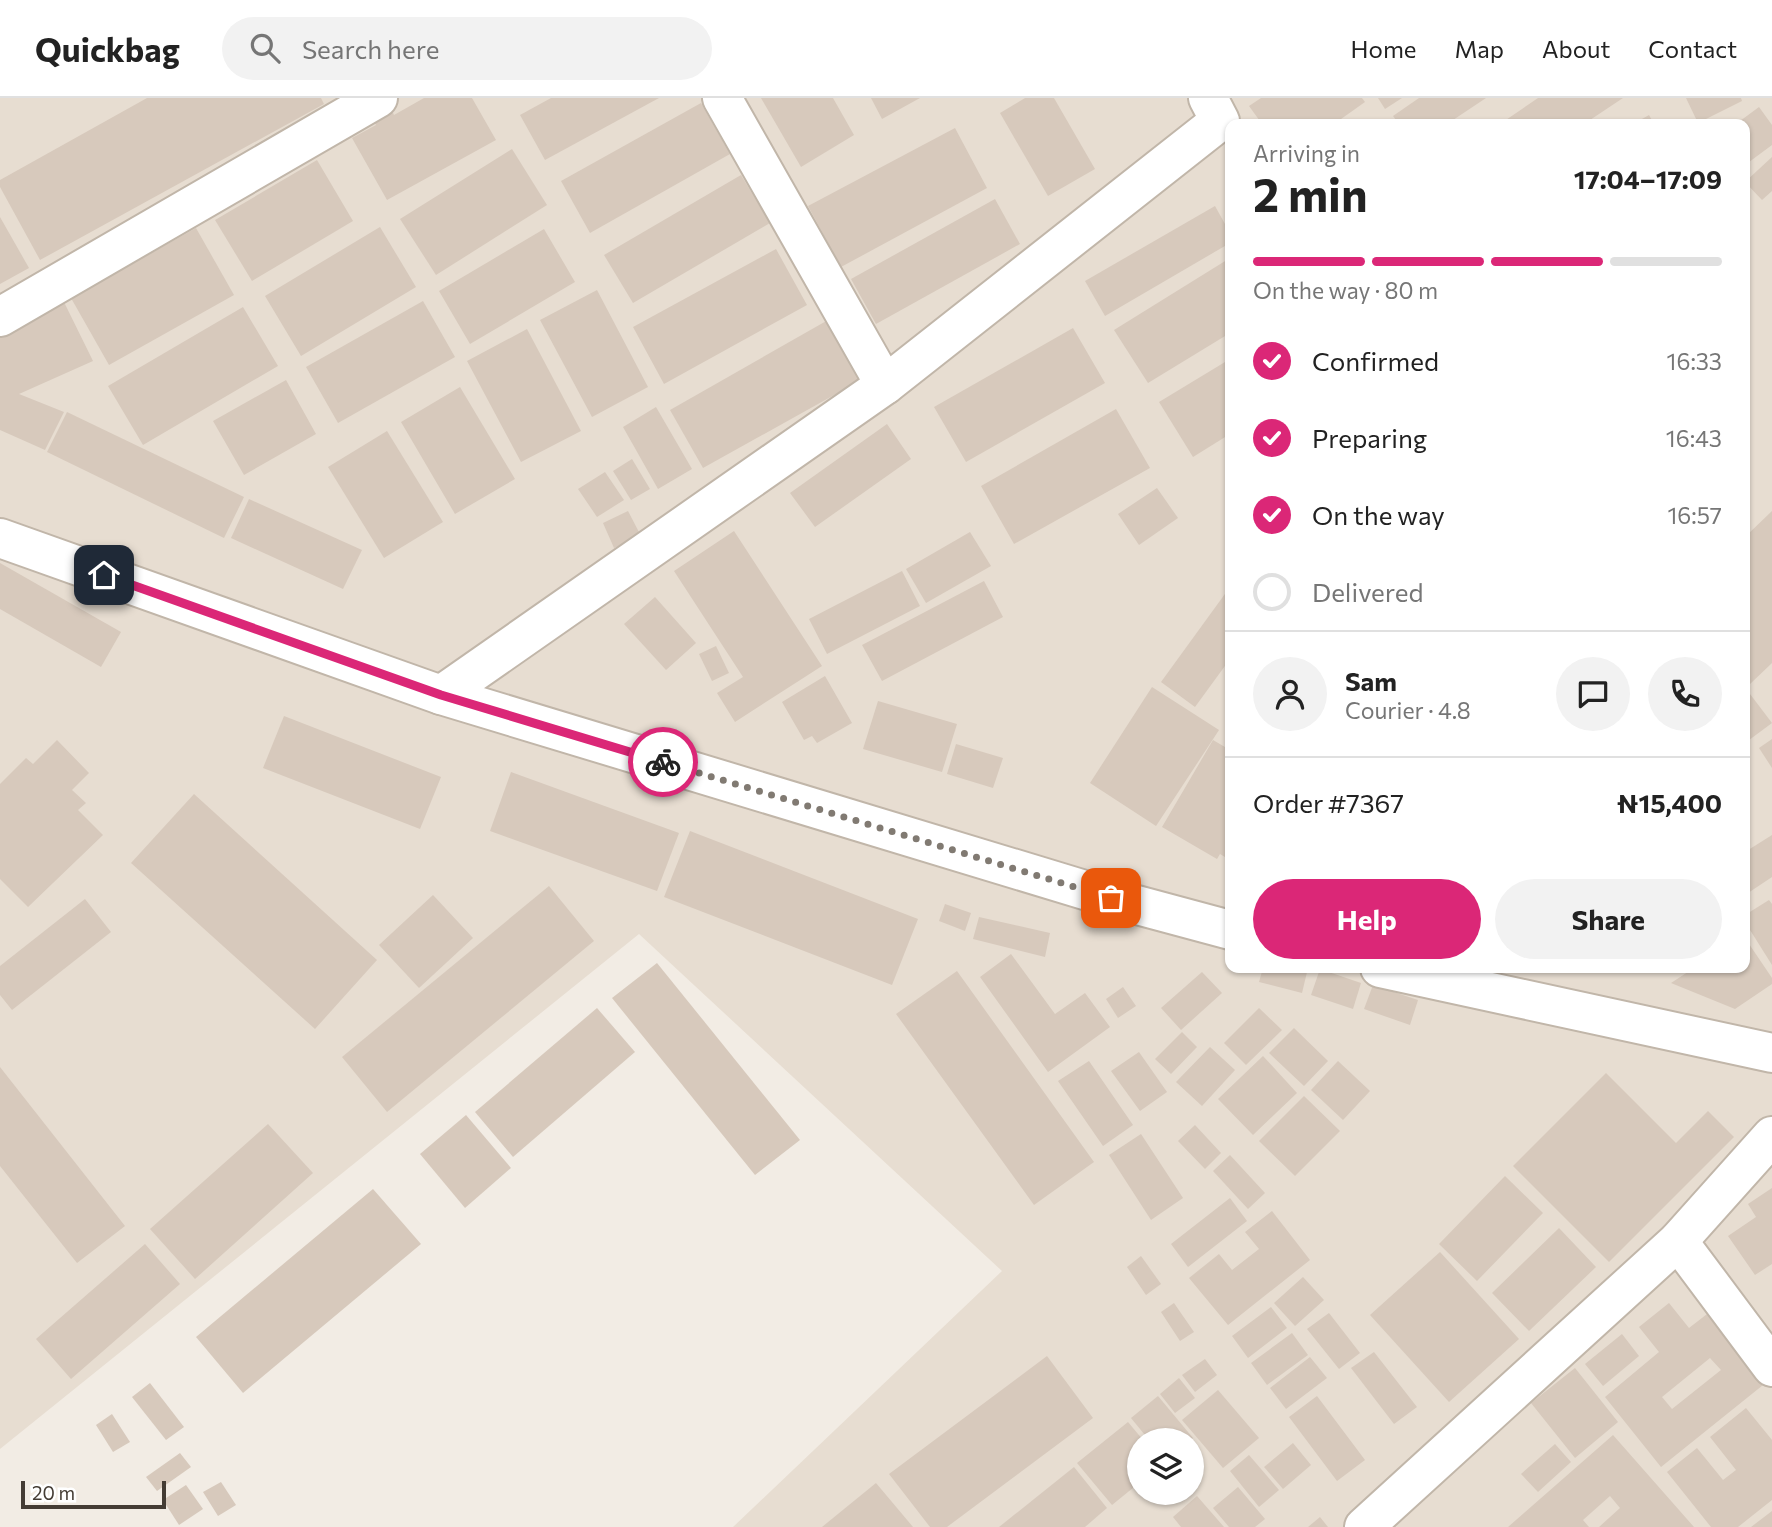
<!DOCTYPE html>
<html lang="en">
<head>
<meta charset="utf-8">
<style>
  body { margin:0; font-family:Commissioner,sans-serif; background:#f2f2f2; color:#222; height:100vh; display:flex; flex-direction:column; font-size:26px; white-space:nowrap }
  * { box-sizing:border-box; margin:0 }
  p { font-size:23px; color:#767676 }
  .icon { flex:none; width:38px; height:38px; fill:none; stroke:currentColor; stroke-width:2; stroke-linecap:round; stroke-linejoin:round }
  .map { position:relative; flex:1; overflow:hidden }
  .sheet { position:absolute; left:1225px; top:21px; width:525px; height:854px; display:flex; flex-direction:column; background:#fff; border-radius:14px; box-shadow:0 2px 5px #0004 }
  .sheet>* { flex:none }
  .buttons { position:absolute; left:1127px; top:1330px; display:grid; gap:14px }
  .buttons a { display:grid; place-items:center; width:77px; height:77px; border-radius:50%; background:#fff; box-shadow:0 2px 5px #0004; font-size:35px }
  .scale { position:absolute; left:21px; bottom:18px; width:145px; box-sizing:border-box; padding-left:7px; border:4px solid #443c34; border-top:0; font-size:19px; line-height:24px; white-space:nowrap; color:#443c34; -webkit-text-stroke:5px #fff; paint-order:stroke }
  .pin { position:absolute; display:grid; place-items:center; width:60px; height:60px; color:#fff; margin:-30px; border-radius:14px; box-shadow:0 4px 10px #0006 }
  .courier { position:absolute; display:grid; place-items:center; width:70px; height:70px; margin:-35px; border:5px solid #db2777; border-radius:50%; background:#fff; color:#222; box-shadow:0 2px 9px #0007 }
  .overview em { font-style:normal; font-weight:700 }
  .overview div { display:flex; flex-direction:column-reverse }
  .overview { display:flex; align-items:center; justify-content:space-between; height:119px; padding:0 28px }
  h1 { font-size:46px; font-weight:700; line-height:52px }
  .bar { display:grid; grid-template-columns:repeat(4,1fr); gap:10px 7px; align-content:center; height:84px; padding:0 28px }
  .bar i { height:9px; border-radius:5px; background:#e0e0e0 }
  .bar .selected { background:#db2777 }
  .bar p { grid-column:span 4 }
  .line { display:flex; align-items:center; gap:18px; padding:0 28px; border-top:2px solid #e0e0e0 }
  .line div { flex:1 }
  .round { display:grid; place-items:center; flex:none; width:74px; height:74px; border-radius:37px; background:#f2f2f2 }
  ol { padding:0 28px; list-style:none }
  li { display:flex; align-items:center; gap:21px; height:77px }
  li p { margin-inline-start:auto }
  li .icon { padding:7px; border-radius:50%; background:#db2777; color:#fff; stroke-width:4 }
  li:last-child { color:#767676 }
  li i { width:38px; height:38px; border:4px solid #e0e0e0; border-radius:50% }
  .cta { display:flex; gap:14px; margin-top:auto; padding:14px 28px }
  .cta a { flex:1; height:80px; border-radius:42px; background:#db2777; color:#fff; font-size:28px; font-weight:700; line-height:80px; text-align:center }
  .cta a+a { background:#f2f2f2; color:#222 }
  header { display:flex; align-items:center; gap:42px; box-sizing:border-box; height:98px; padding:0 35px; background:#fff; border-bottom:2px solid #e0e0e0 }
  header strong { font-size:33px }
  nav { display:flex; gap:38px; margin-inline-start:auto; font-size:24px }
  .search { width:490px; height:63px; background:#f2f2f2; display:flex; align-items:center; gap:18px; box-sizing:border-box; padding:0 24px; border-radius:38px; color:#767676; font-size:26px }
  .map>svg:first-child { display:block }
  .residential { fill:#e7ddd1; fill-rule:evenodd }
  .building { fill:#d7c9bc; fill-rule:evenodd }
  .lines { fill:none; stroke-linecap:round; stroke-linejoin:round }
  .minor-casing { stroke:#c1b6a9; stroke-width:42 }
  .minor { stroke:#fff; stroke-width:38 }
  .done { stroke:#817a72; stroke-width:7; stroke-dasharray:0 12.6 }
  .route { stroke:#db2777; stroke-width:9 }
</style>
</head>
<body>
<header>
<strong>Quickbag</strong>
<div class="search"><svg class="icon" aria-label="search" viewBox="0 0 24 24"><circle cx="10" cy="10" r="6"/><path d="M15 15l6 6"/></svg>Search here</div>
<nav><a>Home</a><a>Map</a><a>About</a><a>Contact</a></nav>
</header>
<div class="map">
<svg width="1772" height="1429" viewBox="0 0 1772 1429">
  <rect width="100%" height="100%" fill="#f2ece4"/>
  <path class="residential" d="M 0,0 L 1772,0 L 1772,1429 L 733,1429 L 1002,1173 L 639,836 L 0,1351 ZM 1230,26 L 1745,26 L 1745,870 L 1230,870 ZM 1139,1342 L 1192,1342 L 1192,1395 L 1139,1395 Z"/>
  <g class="building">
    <path d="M 147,0 L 321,0 L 324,6 L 40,162 L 0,89 L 0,82 Z"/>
    <path d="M 424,0 L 472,0 L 496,42 L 387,102 L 352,40 L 376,27 L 371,18 L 390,8 L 394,17 Z"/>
    <path d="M 551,0 L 659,0 L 545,62 L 520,17 Z"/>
    <path d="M 761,0 L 833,0 L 854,37 L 801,69 Z"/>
    <path d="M 871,0 L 920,0 L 882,21 Z"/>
    <path d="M 1025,0 L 1054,0 L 1095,71 L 1048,98 L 1000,15 Z"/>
    <path d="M 1261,0 L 1362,0 L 1365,4 L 1334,26 L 1262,26 L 1249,8 Z"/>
    <path d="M 1378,0 L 1402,0 L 1385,11 Z"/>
    <path d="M 1419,0 L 1486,0 L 1447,26 L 1399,26 L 1393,18 Z"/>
    <path d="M 1538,0 L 1623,0 L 1584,26 L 1500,26 Z"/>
    <path d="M 1686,0 L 1741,0 L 1742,3 L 1698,25 Z"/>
    <path d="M 701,5 L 730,56 L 590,135 L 561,83 Z"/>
    <path d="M 1759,9 L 1772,27 L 1772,47 L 1745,67 L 1745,26 L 1736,26 Z"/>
    <path d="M 1649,17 L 1654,26 L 1633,26 Z"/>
    <path d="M 955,30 L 987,90 L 841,169 L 808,108 Z"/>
    <path d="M 512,51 L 547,107 L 436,177 L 400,121 Z"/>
    <path d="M 1772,59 L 1772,93 L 1762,102 L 1745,84 Z"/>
    <path d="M 317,62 L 353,123 L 252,183 L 215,122 Z"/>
    <path d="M 741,77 L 770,125 L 633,205 L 604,157 Z"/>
    <path d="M 995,101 L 1020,146 L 876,226 L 851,181 Z"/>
    <path d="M 1215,108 L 1230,135 L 1230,145 L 1105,218 L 1085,183 Z"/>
    <path d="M 0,119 L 29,170 L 0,186 Z"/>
    <path d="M 380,129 L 416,189 L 301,258 L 265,198 Z"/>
    <path d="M 196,130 L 234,197 L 109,267 L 71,200 Z"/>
    <path d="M 544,131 L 575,184 L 470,246 L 439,193 Z"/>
    <path d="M 776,151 L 807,207 L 664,286 L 633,229 Z"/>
    <path d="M 1230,160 L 1230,235 L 1148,285 L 1114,232 Z"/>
    <path d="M 597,192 L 648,289 L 592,319 L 540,222 Z"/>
    <path d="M 62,200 L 93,263 L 19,296 L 64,314 L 45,352 L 0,332 L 0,234 Z"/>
    <path d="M 423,203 L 455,259 L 338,325 L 306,269 Z"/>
    <path d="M 243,209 L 278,268 L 143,347 L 108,288 Z"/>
    <path d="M 828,222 L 861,282 L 703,370 L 670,312 Z"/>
    <path d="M 1073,230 L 1105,285 L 966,364 L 934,309 Z"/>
    <path d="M 527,231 L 581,333 L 521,364 L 467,263 Z"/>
    <path d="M 1230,261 L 1230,336 L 1193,359 L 1159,304 Z"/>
    <path d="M 286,282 L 316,336 L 244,377 L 213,323 Z"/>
    <path d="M 460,289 L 515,381 L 455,416 L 401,324 Z"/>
    <path d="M 656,309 L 692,371 L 658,391 L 623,329 Z"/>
    <path d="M 1116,311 L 1150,370 L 1014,446 L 981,388 Z"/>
    <path d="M 67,314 L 244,399 L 224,440 L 47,354 Z"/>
    <path d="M 887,326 L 911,361 L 815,429 L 790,395 Z"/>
    <path d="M 387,333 L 443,424 L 384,460 L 328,369 Z"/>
    <path d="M 632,361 L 650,391 L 631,402 L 613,373 Z"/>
    <path d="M 605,374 L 624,402 L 597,419 L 578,391 Z"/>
    <path d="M 1157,390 L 1178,420 L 1139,447 L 1118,416 Z"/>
    <path d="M 249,401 L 362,452 L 343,491 L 231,440 Z"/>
    <path d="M 628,413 L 641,438 L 614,450 L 603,425 Z"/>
    <path d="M 1772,413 L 1772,565 L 1750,586 L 1745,581 L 1745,439 Z"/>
    <path d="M 734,433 L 822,568 L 735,624 L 717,595 L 743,579 L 674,473 Z"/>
    <path d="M 970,434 L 991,468 L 926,505 L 906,471 Z"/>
    <path d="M 0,465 L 121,534 L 101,569 L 0,511 Z"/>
    <path d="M 902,473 L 920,508 L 827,556 L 809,521 Z"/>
    <path d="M 984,483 L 1003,519 L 882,583 L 862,547 Z"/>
    <path d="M 1230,489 L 1230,561 L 1195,609 L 1161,584 Z"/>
    <path d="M 655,499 L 696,545 L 666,572 L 624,526 Z"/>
    <path d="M 716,548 L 729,575 L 712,583 L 699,556 Z"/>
    <path d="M 825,578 L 852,625 L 817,645 L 812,638 L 804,642 L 782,604 Z"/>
    <path d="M 1152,589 L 1219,632 L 1156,728 L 1090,685 Z"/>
    <path d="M 1750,596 L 1772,625 L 1745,645 L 1745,600 Z"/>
    <path d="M 878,603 L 957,626 L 942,674 L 863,651 Z"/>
    <path d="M 284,618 L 441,679 L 420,731 L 263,670 Z"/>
    <path d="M 1772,641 L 1772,670 L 1759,650 Z"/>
    <path d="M 57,642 L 89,675 L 72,692 L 86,705 L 78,712 L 103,737 L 28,809 L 0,781 L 0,686 L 26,660 L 33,666 Z"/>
    <path d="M 1213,642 L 1230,652 L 1230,762 L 1220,756 L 1217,761 L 1162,729 Z"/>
    <path d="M 956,646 L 1003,660 L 993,690 L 947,676 Z"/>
    <path d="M 511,674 L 679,735 L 657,793 L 490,733 Z"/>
    <path d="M 194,696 L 377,862 L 315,931 L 131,765 Z"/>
    <path d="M 690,733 L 918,821 L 892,887 L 664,799 Z"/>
    <path d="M 1772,737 L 1772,779 L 1745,797 L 1745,754 Z"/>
    <path d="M 549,788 L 594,843 L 387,1014 L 342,959 Z"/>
    <path d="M 433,797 L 473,840 L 419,890 L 379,847 Z"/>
    <path d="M 85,801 L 111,834 L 12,912 L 0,897 L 0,868 Z"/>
    <path d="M 1769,802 L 1772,806 L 1772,867 L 1745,824 L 1745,817 Z"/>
    <path d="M 945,806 L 971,815 L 965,833 L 939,823 Z"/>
    <path d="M 979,819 L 1050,835 L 1045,859 L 973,841 Z"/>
    <path d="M 1745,840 L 1772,880 L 1772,886 L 1735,911 L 1671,885 L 1694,870 L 1745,870 Z"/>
    <path d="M 1011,856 L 1055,916 L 1085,895 L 1110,929 L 1048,974 L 980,879 Z"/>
    <path d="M 657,865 L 800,1042 L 755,1077 L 612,900 Z"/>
    <path d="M 1263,870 L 1308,870 L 1302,895 L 1259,884 Z"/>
    <path d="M 1320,871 L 1361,885 L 1353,911 L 1311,897 Z"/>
    <path d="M 957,873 L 1094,1064 L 1034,1107 L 896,916 Z"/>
    <path d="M 1202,874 L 1222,895 L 1181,932 L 1161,910 Z"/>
    <path d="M 1373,887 L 1418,902 L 1410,927 L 1364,911 Z"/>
    <path d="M 1123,889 L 1136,908 L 1118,920 L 1106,901 Z"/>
    <path d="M 597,910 L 635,954 L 513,1059 L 475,1014 Z"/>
    <path d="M 1259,910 L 1282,932 L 1246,967 L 1224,945 Z"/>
    <path d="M 1294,930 L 1328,963 L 1304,988 L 1269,955 Z"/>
    <path d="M 1182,934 L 1197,949 L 1171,976 L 1155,961 Z"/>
    <path d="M 1210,949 L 1235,972 L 1202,1008 L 1176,984 Z"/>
    <path d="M 1139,954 L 1167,994 L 1140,1013 L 1111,973 Z"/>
    <path d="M 1263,958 L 1297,995 L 1253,1037 L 1218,1001 Z"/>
    <path d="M 1089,963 L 1133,1027 L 1103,1048 L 1058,983 Z"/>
    <path d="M 1338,963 L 1370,993 L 1343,1022 L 1311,992 Z"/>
    <path d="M 0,969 L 125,1128 L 77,1165 L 0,1068 Z"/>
    <path d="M 1606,975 L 1676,1045 L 1708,1013 L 1734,1039 L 1609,1164 L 1513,1068 Z"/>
    <path d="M 1304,998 L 1340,1033 L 1295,1078 L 1259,1043 Z"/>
    <path d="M 466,1017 L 511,1070 L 465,1110 L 420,1056 Z"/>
    <path d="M 268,1026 L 313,1075 L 195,1181 L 150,1131 Z"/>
    <path d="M 1195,1027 L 1221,1055 L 1205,1071 L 1178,1043 Z"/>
    <path d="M 1141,1036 L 1183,1100 L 1151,1122 L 1109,1057 Z"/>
    <path d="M 1230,1057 L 1265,1095 L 1248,1111 L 1213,1073 Z"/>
    <path d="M 1505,1078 L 1543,1115 L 1477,1183 L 1439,1146 Z"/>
    <path d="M 1772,1090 L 1772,1166 L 1755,1177 L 1728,1138 L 1756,1119 L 1748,1106 Z"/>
    <path d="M 373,1091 L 421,1146 L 243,1295 L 196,1239 Z"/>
    <path d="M 1230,1100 L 1247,1123 L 1188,1169 L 1171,1146 Z"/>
    <path d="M 1272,1113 L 1310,1162 L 1228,1227 L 1189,1180 L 1219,1156 L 1232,1172 L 1259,1151 L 1245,1134 Z"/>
    <path d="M 1559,1130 L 1596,1169 L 1529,1233 L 1492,1195 Z"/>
    <path d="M 145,1146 L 180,1186 L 71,1281 L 36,1241 Z"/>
    <path d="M 1440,1154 L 1519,1241 L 1449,1304 L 1370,1217 Z"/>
    <path d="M 1141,1158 L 1161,1186 L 1146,1197 L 1127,1169 Z"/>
    <path d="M 1303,1179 L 1324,1202 L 1295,1228 L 1274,1205 Z"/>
    <path d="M 1174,1205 L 1194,1234 L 1180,1243 L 1161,1214 Z"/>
    <path d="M 1669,1205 L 1689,1230 L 1711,1213 L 1768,1283 L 1661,1369 L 1605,1299 L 1659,1254 L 1639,1229 ZM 1710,1260 L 1721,1272 L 1672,1311 L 1662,1299 Z"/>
    <path d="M 1271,1209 L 1287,1230 L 1248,1260 L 1232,1238 Z"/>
    <path d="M 1329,1215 L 1360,1255 L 1339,1271 L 1307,1231 Z"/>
    <path d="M 1292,1235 L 1308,1257 L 1267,1287 L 1251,1265 Z"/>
    <path d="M 1622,1236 L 1639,1258 L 1603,1288 L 1585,1266 Z"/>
    <path d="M 1374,1254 L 1417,1309 L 1394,1326 L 1351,1270 Z"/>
    <path d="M 1047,1258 L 1093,1320 L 947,1429 L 930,1429 L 889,1376 Z"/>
    <path d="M 1310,1259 L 1327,1280 L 1286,1311 L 1270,1290 Z"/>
    <path d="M 1205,1261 L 1217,1277 L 1195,1294 L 1182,1277 Z"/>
    <path d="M 1575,1270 L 1618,1324 L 1575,1360 L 1531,1305 Z"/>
    <path d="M 1179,1280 L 1195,1300 L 1175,1315 L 1160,1296 Z"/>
    <path d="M 150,1285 L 184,1329 L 166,1342 L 132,1299 Z"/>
    <path d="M 1218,1292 L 1259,1340 L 1223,1370 L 1182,1322 Z"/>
    <path d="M 1158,1298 L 1193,1340 L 1191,1342 L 1149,1342 L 1131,1320 Z"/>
    <path d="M 1317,1298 L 1365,1362 L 1337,1383 L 1289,1319 Z"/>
    <path d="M 1746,1310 L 1772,1342 L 1772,1402 L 1738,1429 L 1711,1429 L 1667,1374 L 1697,1350 L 1723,1382 L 1736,1372 L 1710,1339 Z"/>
    <path d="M 112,1316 L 130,1344 L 113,1354 L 96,1327 Z"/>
    <path d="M 1128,1324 L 1143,1342 L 1139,1342 L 1139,1385 L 1112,1407 L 1077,1365 Z"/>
    <path d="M 1613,1337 L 1694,1429 L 1599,1429 L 1620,1410 L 1610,1398 L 1583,1422 L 1589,1429 L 1508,1429 Z"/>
    <path d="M 1293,1345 L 1311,1367 L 1283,1391 L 1264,1369 Z"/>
    <path d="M 1555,1346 L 1571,1364 L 1538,1394 L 1521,1376 Z"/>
    <path d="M 180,1355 L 191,1369 L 157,1393 L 146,1379 Z"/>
    <path d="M 1249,1357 L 1279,1392 L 1259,1409 L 1230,1373 Z"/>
    <path d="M 1074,1369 L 1107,1410 L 1085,1429 L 999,1429 Z"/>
    <path d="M 221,1384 L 236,1407 L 218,1418 L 203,1394 Z"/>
    <path d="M 876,1385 L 913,1429 L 822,1429 Z"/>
    <path d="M 186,1387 L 203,1411 L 179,1427 L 163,1402 Z"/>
    <path d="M 1238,1389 L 1265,1421 L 1255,1429 L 1229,1429 L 1213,1410 Z"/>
    <path d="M 1197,1398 L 1224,1429 L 1181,1429 L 1173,1419 Z"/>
    <path d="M 1772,1413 L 1772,1429 L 1751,1429 Z"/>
    <path d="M 1320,1419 L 1328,1429 L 1308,1429 Z"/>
  </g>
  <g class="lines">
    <g class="minor-casing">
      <g id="minor">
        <path d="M 722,0 L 885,287"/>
        <path d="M 0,219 L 378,0"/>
        <path d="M 0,440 L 441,597 L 1111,800 L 1230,832"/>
        <path d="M 441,597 L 885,287 L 1220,23 L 1208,0"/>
        <path d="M 1380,870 L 1772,955"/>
        <path d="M 1678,1143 L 1772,1269"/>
        <path d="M 1364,1429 L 1678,1143 L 1772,1038"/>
      </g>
    </g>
    <use href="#minor" class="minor"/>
  </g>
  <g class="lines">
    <path class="done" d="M 663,664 L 1111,800"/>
    <path class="route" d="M 104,477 L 441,597 L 663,664"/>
  </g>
</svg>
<div class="buttons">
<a><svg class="icon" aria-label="layers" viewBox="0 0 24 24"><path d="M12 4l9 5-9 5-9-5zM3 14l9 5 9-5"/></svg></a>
</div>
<div class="scale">20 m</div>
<div class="pin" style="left:1111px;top:800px;background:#ea580c"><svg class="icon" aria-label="bag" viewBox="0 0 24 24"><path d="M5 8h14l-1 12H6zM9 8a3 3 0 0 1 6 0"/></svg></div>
<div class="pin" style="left:104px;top:477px;background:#1f2937"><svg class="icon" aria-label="home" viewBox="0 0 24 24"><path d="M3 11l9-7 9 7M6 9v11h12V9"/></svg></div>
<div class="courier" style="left:663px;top:664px"><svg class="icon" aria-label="bike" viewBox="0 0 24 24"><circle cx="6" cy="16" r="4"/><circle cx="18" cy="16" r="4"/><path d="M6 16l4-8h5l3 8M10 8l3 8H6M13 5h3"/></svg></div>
<section class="sheet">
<div class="overview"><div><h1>2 min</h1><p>Arriving in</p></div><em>17:04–17:09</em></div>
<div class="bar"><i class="selected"></i><i class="selected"></i><i class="selected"></i><i></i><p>On the way · 80 m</p></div>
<ol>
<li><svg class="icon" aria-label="check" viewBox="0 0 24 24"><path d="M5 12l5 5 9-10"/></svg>Confirmed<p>16:33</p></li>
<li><svg class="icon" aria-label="check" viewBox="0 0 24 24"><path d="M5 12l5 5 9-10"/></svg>Preparing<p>16:43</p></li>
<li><svg class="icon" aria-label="check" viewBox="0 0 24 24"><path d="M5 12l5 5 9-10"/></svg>On the way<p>16:57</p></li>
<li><i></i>Delivered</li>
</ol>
<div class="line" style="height:126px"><a class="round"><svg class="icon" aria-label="person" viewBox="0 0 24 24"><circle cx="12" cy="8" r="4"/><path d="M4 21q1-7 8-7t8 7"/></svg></a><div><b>Sam</b><p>Courier · 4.8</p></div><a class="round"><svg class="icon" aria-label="chat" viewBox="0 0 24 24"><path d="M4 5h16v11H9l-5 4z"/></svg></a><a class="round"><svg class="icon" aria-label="phone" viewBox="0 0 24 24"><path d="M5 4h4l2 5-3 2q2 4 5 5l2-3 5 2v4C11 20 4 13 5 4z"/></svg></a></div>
<div class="line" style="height:91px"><div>Order #7367</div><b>₦15,400</b></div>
<div class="cta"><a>Help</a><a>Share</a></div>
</section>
</div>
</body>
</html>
